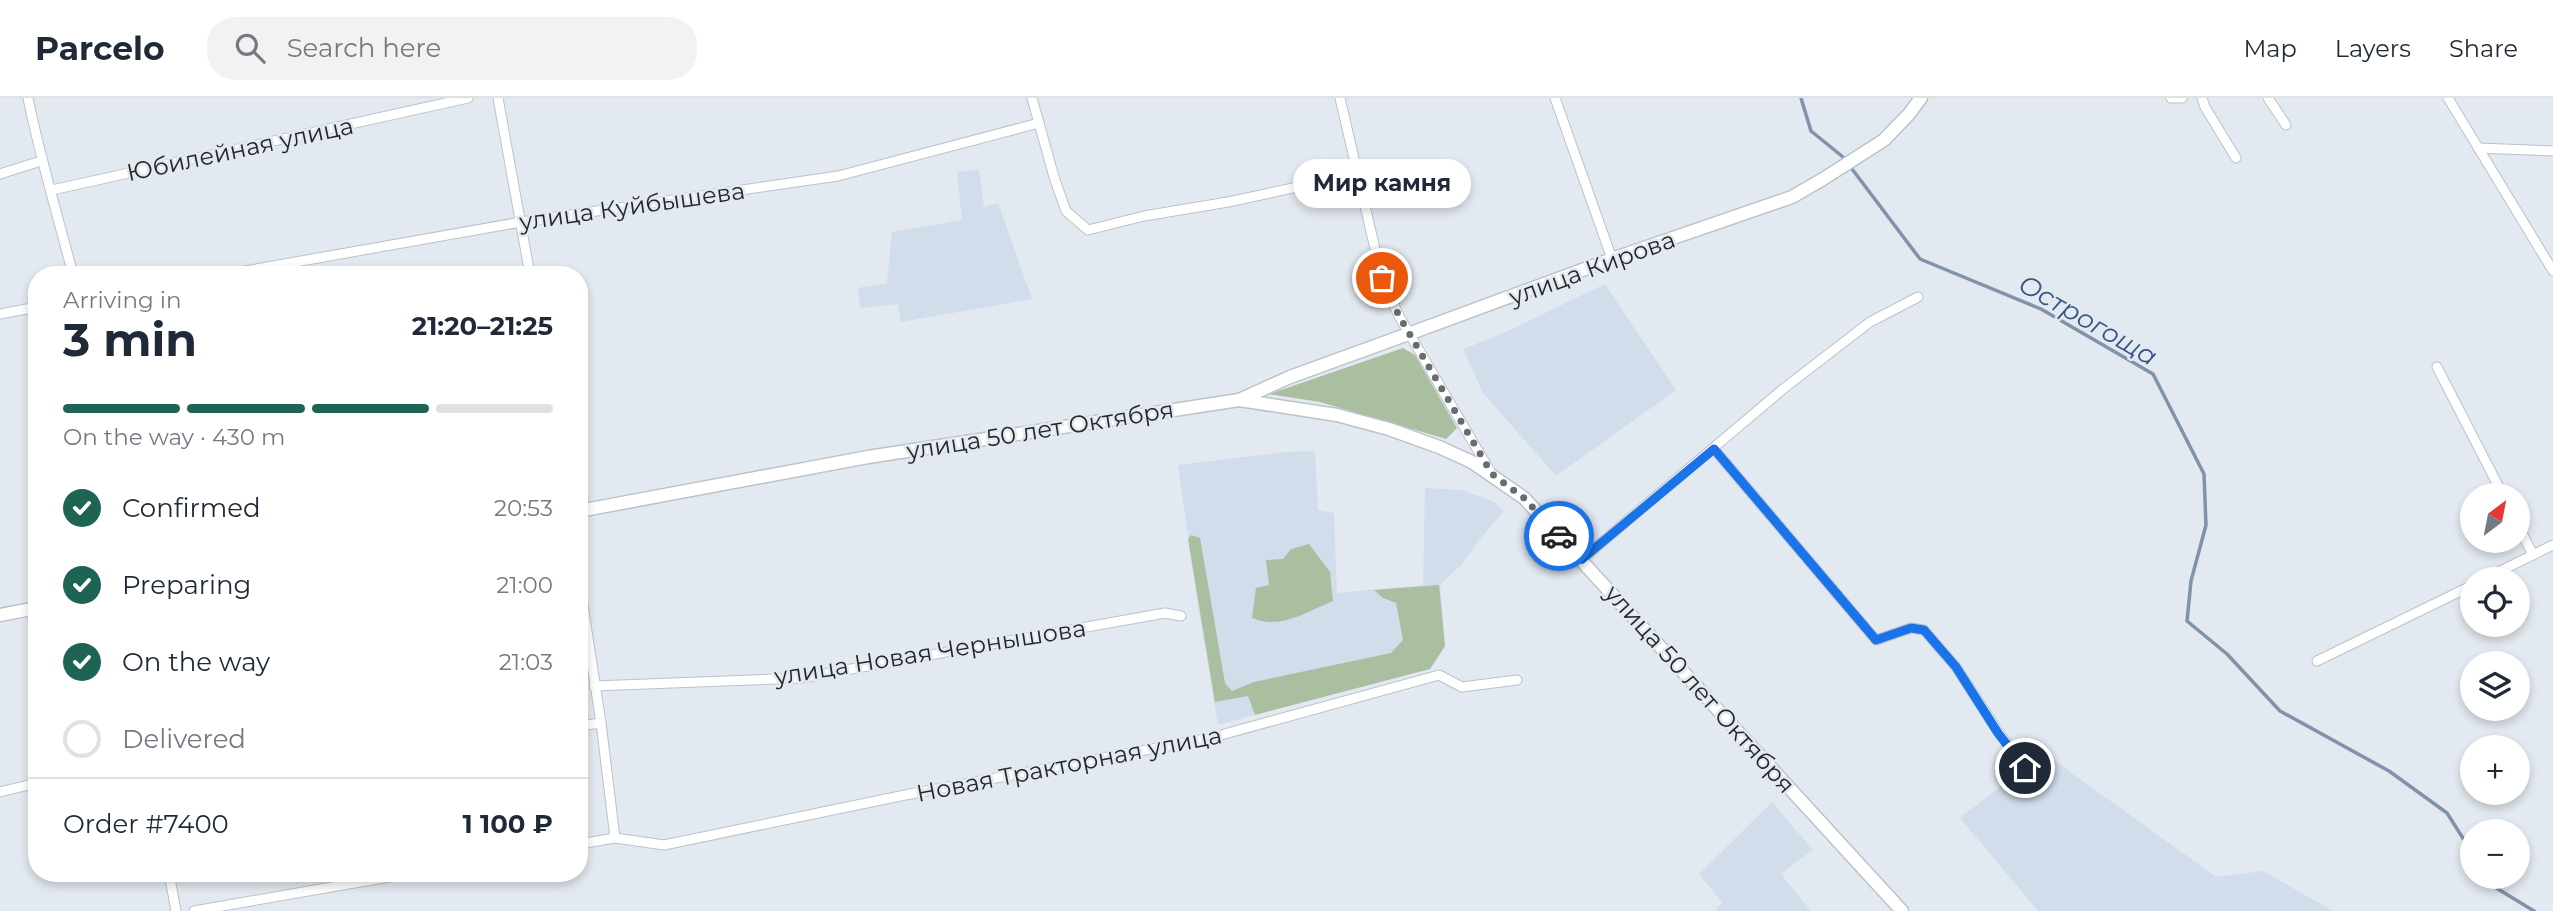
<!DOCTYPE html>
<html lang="en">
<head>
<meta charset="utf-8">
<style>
  body { margin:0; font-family:Montserrat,sans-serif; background:#f2f2f3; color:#1f2937; height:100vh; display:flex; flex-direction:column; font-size:26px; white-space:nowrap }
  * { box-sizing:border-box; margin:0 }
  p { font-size:23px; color:#747a83 }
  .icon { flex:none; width:38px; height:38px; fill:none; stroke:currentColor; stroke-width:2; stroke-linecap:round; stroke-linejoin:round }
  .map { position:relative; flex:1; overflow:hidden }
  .sheet { position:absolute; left:28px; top:168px; width:560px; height:616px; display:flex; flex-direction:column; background:#fff; border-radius:28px; box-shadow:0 4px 10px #0003 }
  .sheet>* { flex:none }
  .needle { width:46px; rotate:32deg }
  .controls { position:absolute; left:2460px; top:385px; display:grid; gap:14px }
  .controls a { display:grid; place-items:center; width:70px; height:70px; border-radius:50%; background:#fff; box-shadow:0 4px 10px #0003; font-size:35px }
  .pin { position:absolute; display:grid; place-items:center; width:60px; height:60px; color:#fff; margin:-30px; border:4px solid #fff; border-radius:50%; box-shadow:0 2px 7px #0007 }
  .courier { position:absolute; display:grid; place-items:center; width:70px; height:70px; margin:-35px; border:5px solid #1a73e8; border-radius:50%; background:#fff; color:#222; box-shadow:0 2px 9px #0007 }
  .bubble { position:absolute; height:49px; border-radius:24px; background:#fff; box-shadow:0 4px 10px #0003; font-size:23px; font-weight:700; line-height:49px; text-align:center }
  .head em { font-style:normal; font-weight:700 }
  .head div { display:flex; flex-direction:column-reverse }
  .head { display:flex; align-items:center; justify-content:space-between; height:119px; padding:0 35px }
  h1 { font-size:46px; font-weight:700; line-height:52px }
  .bar { display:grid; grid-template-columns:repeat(4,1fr); gap:10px 7px; align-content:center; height:84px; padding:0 35px }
  .bar i { height:9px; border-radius:5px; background:#e0e1e3 }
  .bar .on { background:#1e6354 }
  .bar p { grid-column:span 4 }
  .line { display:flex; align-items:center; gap:18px; padding:0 35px; border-top:2px solid #e0e1e3 }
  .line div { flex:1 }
  ol { padding:0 35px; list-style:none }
  li { display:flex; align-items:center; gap:21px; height:77px }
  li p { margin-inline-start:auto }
  li .icon { padding:7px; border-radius:50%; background:#1e6354; color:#fff; stroke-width:4 }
  li:last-child { color:#747a83 }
  li i { width:38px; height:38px; border:4px solid #e0e1e3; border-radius:50% }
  header { display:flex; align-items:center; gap:42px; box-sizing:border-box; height:98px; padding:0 35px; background:#fff; border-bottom:2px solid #e0e1e3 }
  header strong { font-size:33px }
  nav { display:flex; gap:38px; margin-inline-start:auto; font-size:24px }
  .search { width:490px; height:63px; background:#f2f2f3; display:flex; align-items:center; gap:18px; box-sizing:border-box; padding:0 24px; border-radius:28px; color:#747a83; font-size:26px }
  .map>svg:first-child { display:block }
  .built { fill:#d1ddea }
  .green { fill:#aabea0 }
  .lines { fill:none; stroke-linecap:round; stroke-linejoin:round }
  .stream { stroke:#8192ab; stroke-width:3.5 }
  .street-casing { stroke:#bbc2c8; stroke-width:11 }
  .secondary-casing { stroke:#bbc2c8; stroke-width:15 }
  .street { stroke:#fff; stroke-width:9 }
  .secondary { stroke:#fff; stroke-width:12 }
  .done { stroke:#686c6f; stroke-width:7; stroke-dasharray:0 12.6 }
  .route { stroke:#1a73e8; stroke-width:9 }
  .labels { text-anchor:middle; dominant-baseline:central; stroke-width:5; stroke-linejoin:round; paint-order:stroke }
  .street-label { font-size:24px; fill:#25282a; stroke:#e3e9f0 }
  .water-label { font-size:26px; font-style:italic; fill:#355583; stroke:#e3e9f0 }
</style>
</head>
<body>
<header>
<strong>Parcelo</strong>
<div class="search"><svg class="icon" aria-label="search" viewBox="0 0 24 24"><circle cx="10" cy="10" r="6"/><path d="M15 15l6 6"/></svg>Search here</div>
<nav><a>Map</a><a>Layers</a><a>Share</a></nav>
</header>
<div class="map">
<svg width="2553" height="813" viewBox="0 0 2553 813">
  <rect width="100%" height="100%" fill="#e3e9f0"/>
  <g class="built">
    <path d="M 979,72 L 984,109 L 998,105 L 1032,201 L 901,224 L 898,206 L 860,210 L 858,190 L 887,185 L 892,134 L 962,122 L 957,74 Z"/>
    <path d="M 1605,186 L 1676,292 L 1556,378 L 1483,295 L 1463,251 L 1504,235 Z"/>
    <path d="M 1315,353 L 1318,412 L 1334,415 L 1337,495 L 1423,487 L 1425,390 L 1461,392 L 1493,403 L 1504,413 L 1479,442 L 1461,467 L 1440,487 L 1445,548 L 1430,571 L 1324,597 L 1218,627 L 1197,502 L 1178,367 L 1286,354 Z"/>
    <path d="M 2044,655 L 2216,779 L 2263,773 L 2333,813 L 2038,813 L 1960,720 Z"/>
    <path d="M 1772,704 L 1813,752 L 1781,776 L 1811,813 L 1715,813 L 1722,805 L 1699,776 Z"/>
  </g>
  <g class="green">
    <path d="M 1403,250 L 1415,257 L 1457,330 L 1446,341 L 1320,304 L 1269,296 Z"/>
    <path d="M 1191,437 L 1200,440 L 1225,585 L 1232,593 L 1254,584 L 1391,555 L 1403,542 L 1396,505 L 1383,500 L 1374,492 L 1439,487 L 1445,548 L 1430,571 L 1255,617 L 1248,598 L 1215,604 L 1188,441 Z"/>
    <path d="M 1309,446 L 1330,474 L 1333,503 C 1307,514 1279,532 1252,520 L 1256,490 L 1269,487 L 1266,462 L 1283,461 L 1291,451 Z"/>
  </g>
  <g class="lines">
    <g class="stream">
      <path d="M 1801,0 L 1811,33 L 1843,59 L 1920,161 L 2041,211 L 2153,276 L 2204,376 L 2206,427 L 2191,483 L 2187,523 L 2227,556 L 2280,613 L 2389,673 L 2447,715 L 2473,756"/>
      <path d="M 2487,779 L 2493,788 L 2534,813"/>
    </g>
    <g class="street-casing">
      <g id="street">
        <path d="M 28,0 C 40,60 58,118 73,177"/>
        <path d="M 498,0 L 530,177"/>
        <path d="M 1032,0 L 1054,79 L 1066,113 L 1088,132 L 1144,118 L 1228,104 L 1358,76"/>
        <path d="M 1340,0 L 1382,181 L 1399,218 L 1491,375"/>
        <path d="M 1555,0 L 1612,161"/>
        <path d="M 2171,0 L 2182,0"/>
        <path d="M 2202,0 L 2205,9 L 2236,60"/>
        <path d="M 2268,0 L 2286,27"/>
        <path d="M 2448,0 L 2553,173"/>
        <path d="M 2478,50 L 2553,53"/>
        <path d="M 0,76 L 41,63"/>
        <path d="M 52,92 L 468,0"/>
        <path d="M 222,177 L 521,124 L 838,78 L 1039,25"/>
        <path d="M 0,216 L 37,209"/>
        <path d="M 2437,269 L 2503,397"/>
        <path d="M 1714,351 L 1876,542 L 1911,530 L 1924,532 L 1956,569 L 1999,635 L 2025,670"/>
        <path d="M 2518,427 L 2533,457"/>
        <path d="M 1582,461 L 1783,291 L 1870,224 L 1918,199"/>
        <path d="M 579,481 L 601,625 L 615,740 L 579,746"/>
        <path d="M 2484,481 L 2553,447"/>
        <path d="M 2317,563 L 2473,487"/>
        <path d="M 594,588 L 801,580 L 1165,515 L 1181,518"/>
        <path d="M 579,628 L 601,625"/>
        <path d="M 0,694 L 37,685"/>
        <path d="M 615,740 L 664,747 L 910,696 L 1210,640 L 1439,577 L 1462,589 L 1517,582"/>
        <path d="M 169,775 L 176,813"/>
        <path d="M 194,813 L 412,775"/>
      </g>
    </g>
    <g class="secondary-casing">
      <g id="secondary">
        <path d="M 1239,302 L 1290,279 L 1411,235 L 1612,161 L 1792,99 L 1823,81 L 1884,42 L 1909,16 L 1921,0"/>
        <path d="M 579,413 L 868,359 L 1239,302 L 1337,317 L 1389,331 L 1439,349 L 1472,364 L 1524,400 L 1902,813"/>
        <path d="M 0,517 L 37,510"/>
      </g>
    </g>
    <use href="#street" class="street"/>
    <use href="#secondary" class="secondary"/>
  </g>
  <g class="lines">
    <path class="done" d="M 1382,180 L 1399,218 L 1492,376 L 1524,400 L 1559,438"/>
    <path class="route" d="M 1559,438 L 1582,461 L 1714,351 L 1876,542 L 1911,530 L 1924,532 L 1956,569 L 1998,635 L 2025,670"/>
  </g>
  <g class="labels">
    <g class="street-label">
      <text transform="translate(240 51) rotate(-12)">Юбилейная улица</text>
      <text transform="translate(632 108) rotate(-8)">улица Куйбышева</text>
      <text transform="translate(1592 170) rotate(-20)">улица Кирова</text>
      <text transform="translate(1040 332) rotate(-9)">улица 50 лет Октября</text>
      <text transform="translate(930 554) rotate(-9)">улица Новая Чернышова</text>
      <text transform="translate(1700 591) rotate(48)">улица 50 лет Октября</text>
      <text transform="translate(1069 666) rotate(-11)">Новая Тракторная улица</text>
    </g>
    <g class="water-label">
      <text transform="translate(2088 222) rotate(30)">Острогоща</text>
    </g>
  </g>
</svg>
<div class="controls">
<a><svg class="needle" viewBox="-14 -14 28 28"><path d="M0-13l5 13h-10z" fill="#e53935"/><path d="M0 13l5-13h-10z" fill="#747a83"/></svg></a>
<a><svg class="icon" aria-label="locate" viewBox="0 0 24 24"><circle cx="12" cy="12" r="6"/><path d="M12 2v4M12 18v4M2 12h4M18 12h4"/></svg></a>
<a><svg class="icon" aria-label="layers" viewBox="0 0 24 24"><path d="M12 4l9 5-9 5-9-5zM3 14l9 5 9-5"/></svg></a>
<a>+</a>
<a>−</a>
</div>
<div class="pin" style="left:1382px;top:180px;background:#ea580c"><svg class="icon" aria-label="bag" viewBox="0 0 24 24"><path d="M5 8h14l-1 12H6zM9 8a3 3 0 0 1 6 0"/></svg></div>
<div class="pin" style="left:2025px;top:670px;background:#1f2937"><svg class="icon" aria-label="home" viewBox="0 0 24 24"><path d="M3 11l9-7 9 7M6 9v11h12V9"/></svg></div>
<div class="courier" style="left:1559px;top:438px"><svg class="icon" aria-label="car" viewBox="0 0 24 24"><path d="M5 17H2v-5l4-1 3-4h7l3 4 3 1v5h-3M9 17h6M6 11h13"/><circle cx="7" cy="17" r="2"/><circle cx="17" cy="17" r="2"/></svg></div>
<div class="bubble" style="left:1293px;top:61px;width:178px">Мир камня</div>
<section class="sheet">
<div class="head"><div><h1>3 min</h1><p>Arriving in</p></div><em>21:20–21:25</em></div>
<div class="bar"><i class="on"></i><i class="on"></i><i class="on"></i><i></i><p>On the way · 430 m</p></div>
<ol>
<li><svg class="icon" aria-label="check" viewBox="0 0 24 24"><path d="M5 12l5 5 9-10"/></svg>Confirmed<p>20:53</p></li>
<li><svg class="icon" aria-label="check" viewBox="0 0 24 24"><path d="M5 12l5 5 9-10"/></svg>Preparing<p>21:00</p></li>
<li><svg class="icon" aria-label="check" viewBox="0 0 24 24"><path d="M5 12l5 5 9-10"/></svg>On the way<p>21:03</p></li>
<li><i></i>Delivered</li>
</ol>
<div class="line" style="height:91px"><div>Order #7400</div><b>1 100 ₽</b></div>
</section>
</div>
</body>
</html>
